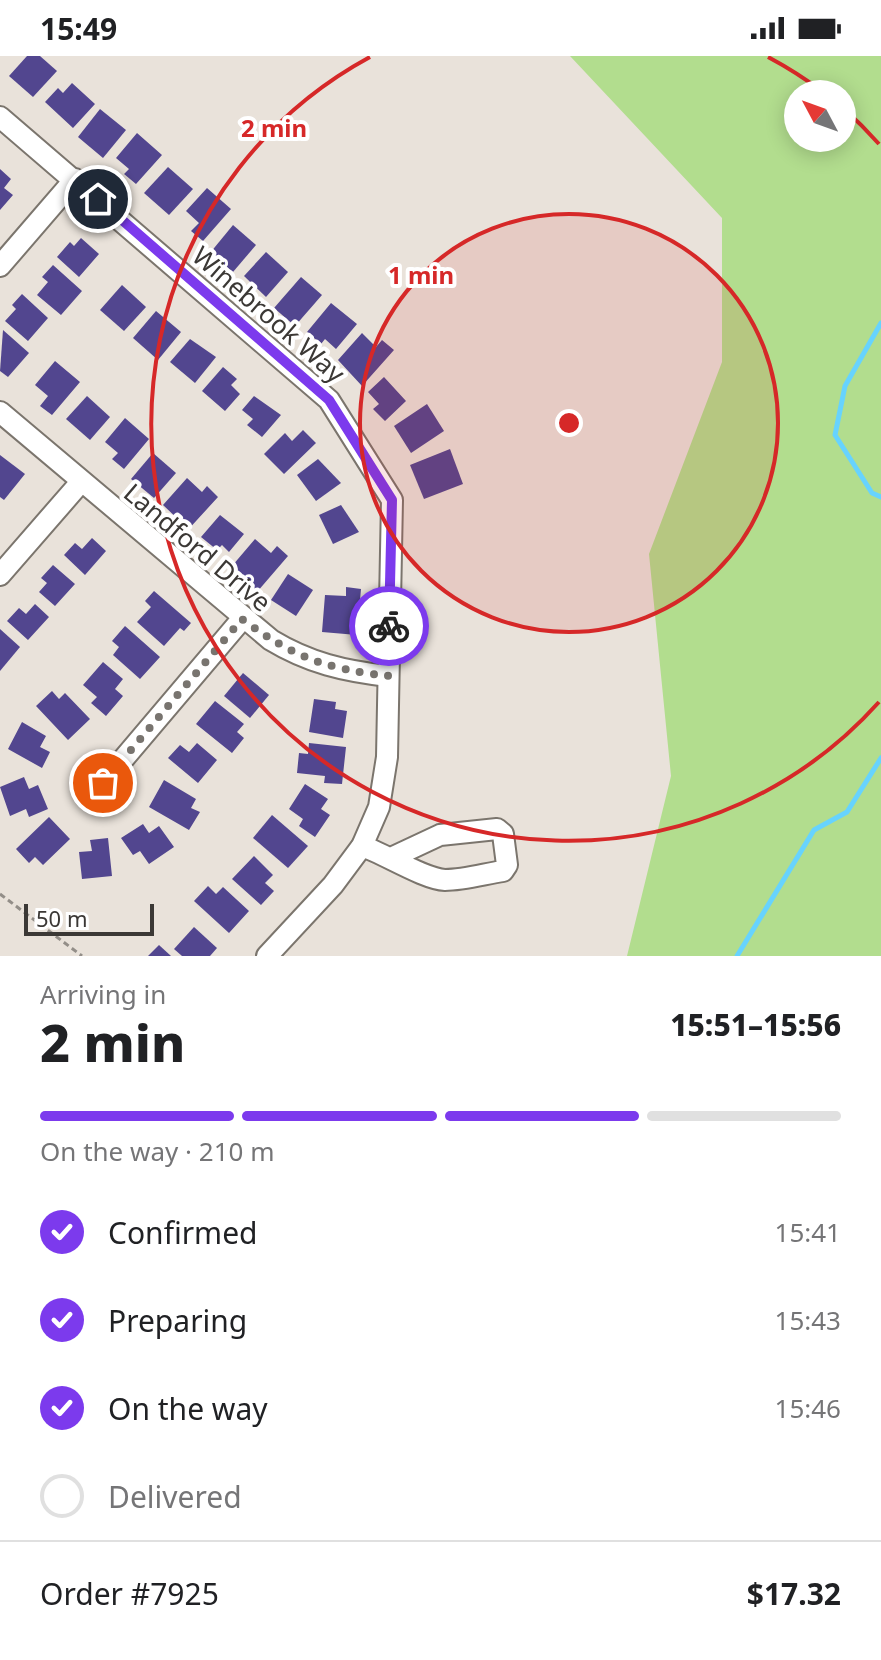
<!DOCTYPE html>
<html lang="en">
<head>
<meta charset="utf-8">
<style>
  body { margin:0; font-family:"Noto Sans",sans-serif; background:#f6f6f6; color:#202124; height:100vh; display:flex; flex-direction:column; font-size:30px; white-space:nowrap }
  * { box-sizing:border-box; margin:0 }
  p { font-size:26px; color:#757577 }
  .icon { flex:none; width:44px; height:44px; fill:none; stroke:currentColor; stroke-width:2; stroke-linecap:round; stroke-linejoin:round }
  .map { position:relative; height:900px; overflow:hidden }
  .details { display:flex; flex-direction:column; background:#fff; flex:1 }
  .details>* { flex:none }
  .needle { width:52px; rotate:311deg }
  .fabs { position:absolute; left:784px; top:24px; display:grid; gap:16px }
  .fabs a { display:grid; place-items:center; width:72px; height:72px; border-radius:50%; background:#fff; box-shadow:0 4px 20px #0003; font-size:40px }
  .scale { position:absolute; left:24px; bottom:20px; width:130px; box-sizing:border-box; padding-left:8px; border:4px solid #3b3835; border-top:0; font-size:22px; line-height:28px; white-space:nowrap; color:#3b3835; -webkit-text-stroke:6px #fff; paint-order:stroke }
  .pin { position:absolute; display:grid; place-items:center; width:68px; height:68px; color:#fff; margin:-34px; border:4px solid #fff; border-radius:50%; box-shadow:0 2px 8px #0007 }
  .courier { position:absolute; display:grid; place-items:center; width:80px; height:80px; margin:-40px; border:6px solid #7c3aed; border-radius:50%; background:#fff; color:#222; box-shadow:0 2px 10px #0007 }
  .summary em { font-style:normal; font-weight:800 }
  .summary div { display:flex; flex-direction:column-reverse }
  .summary { display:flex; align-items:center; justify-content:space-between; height:136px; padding:0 40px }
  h1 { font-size:52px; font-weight:800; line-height:60px }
  .bar { display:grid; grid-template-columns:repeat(4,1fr); gap:12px 8px; align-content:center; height:96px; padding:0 40px }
  .bar i { height:10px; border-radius:6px; background:#e0e0e0 }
  .bar .on { background:#7c3aed }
  .bar p { grid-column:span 4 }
  .line { display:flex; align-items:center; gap:20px; padding:0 40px; border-top:2px solid #e0e0e0 }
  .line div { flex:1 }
  ol { padding:0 40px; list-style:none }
  li { display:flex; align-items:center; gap:24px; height:88px }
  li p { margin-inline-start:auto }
  li .icon { padding:8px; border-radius:50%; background:#7c3aed; color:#fff; stroke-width:4 }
  li:last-child { color:#757577 }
  li i { width:44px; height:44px; border:4px solid #e0e0e0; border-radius:50% }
  .status { display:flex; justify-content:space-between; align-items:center; height:56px; padding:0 40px; background:#fff; direction:ltr }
  .status svg { height:22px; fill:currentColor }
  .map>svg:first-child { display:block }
  .green { fill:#b2dd8e; fill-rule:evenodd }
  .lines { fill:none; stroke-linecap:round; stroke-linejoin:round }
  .stream { stroke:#67d3fe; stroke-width:5 }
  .building { fill:#52468f }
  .minor-casing { stroke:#7b756d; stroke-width:24 }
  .path { stroke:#938e88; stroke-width:3; stroke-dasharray:6 4; stroke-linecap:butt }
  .minor { stroke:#fff; stroke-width:20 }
  .done { stroke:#78746f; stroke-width:8; stroke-dasharray:0 14.4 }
  .route { stroke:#7c3aed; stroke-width:10 }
  .ring { fill:none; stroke:#d62828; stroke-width:4 }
  .labels { text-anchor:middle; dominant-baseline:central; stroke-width:8; stroke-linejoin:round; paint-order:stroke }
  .street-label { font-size:26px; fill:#3b3835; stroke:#fff }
  .centre { fill:#d62828; stroke:#fff; stroke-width:4 }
  .ring-label { font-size:24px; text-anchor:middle; font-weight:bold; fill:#d62828; stroke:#fff; stroke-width:8; stroke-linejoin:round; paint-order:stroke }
</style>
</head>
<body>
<div class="status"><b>15:49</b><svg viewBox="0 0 49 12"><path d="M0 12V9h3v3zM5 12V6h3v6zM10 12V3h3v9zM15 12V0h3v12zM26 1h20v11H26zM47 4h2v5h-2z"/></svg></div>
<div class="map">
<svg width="881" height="900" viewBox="0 0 881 900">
  <rect width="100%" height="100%" fill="#e9e2da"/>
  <path class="green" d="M 570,0 L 881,0 L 881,900 L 627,900 L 671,720 L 649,498 L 722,306 L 722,162 ZM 798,38 L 842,38 L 842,82 L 798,82 Z"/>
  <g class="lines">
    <g class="stream">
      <path d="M 881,267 L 845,330 L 835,379 L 872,437 L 881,441"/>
      <path d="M 737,900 L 814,774 L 847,756 L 881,702"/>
    </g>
  </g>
  <g class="building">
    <path d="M 27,0 L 40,0 L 57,15 L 33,41 L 9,20 Z"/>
    <path d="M 72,27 L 95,48 L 73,72 L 45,46 L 58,32 L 63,37 Z"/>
    <path d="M 100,53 L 126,74 L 103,102 L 78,81 Z"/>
    <path d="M 137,77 L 162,99 L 136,128 L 124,118 L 129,113 L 116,102 Z"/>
    <path d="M 168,111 L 193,133 L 169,159 L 144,137 Z"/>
    <path d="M 0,113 L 11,123 L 4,132 L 13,139 L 0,154 Z"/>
    <path d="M 207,132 L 231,153 L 203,185 L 191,175 L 199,167 L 186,155 Z"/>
    <path d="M 233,169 L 256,189 L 233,216 L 210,197 Z"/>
    <path d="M 81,182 L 99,198 L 79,221 L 57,201 L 70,186 L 74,190 Z"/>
    <path d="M 266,196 L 288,216 L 266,241 L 244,220 Z"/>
    <path d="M 53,209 L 82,235 L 61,259 L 37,239 L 48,226 L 42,221 Z"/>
    <path d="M 301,221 L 322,239 L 295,270 L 274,252 Z"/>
    <path d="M 122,229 L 146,251 L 124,275 L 100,254 Z"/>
    <path d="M 22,238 L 48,262 L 28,285 L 5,265 L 16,253 L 12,249 Z"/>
    <path d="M 331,247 L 357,268 L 336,293 L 325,283 L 321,288 L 307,276 Z"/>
    <path d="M 156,255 L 181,276 L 158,304 L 133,282 Z"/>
    <path d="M 3,274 L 29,297 L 8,321 L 0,315 Z"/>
    <path d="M 362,277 L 376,291 L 382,284 L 394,294 L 362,330 L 338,304 Z"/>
    <path d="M 190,283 L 216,301 L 195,327 L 170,306 Z"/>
    <path d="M 55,305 L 80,326 L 52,359 L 40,350 L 48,340 L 35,329 Z"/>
    <path d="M 223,311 L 237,323 L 231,329 L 240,338 L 225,355 L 202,335 Z"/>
    <path d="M 384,321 L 406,345 L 385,365 L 373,353 L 379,348 L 368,336 Z"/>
    <path d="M 87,340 L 110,361 L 90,384 L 66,363 Z"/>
    <path d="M 254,340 L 281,359 L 262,381 L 247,369 L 253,363 L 242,354 Z"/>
    <path d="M 427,348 L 444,375 L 411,397 L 394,370 Z"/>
    <path d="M 125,362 L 149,383 L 124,413 L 112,403 L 118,397 L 105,386 Z"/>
    <path d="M 303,374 L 316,387 L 284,418 L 264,398 L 285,377 L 292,385 Z"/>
    <path d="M 450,393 L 463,428 L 424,443 L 410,409 Z"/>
    <path d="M 153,397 L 176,417 L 154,442 L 131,423 Z"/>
    <path d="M 0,399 L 25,418 L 4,444 L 0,441 Z"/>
    <path d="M 318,403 L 341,427 L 316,445 L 297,419 Z"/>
    <path d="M 187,422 L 202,436 L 207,430 L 218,441 L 186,476 L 178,469 L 181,466 L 163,449 Z"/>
    <path d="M 341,449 L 359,476 L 333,488 L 319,459 Z"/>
    <path d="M 220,459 L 244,478 L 229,496 L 222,489 L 217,494 L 201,481 Z"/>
    <path d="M 92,482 L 106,495 L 85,519 L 64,499 L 75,487 L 82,493 Z"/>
    <path d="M 255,483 L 271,497 L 277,490 L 288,500 L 257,536 L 232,510 Z"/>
    <path d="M 53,509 L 75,528 L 55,550 L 39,536 L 47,527 L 41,522 Z"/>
    <path d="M 288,518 L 313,534 L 296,560 L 271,544 Z"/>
    <path d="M 346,531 L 361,533 L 357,579 L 322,576 L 325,539 L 346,540 Z"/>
    <path d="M 154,535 L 191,567 L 184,575 L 180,572 L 164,590 L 137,566 L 151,551 L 145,545 Z"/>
    <path d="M 35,548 L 49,561 L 28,584 L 7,565 L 19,552 L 26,558 Z"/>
    <path d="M 125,570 L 160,601 L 140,623 L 113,599 L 119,591 L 112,585 Z"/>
    <path d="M 0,573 L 20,591 L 0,615 Z"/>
    <path d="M 103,606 L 123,623 L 115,633 L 123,640 L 106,660 L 91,647 L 97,641 L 83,629 Z"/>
    <path d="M 243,617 L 269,639 L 250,662 L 224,640 Z"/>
    <path d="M 52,635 L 59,643 L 65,637 L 90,663 L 68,684 L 36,650 Z"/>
    <path d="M 314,643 L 336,646 L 335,653 L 347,655 L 343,682 L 309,676 Z"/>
    <path d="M 215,645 L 244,668 L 237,676 L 244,682 L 232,697 L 196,668 Z"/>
    <path d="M 22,666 L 46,680 L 40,691 L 50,696 L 42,712 L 8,693 Z"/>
    <path d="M 197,687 L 217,704 L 198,727 L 168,702 L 180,689 L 189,696 Z"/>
    <path d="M 309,687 L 346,691 L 342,728 L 324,727 L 325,720 L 297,717 L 299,697 L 308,698 Z"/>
    <path d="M 24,721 L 29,733 L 38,729 L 48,753 L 29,761 L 26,753 L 10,760 L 0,731 Z"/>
    <path d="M 164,724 L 196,743 L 191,752 L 200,756 L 189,774 L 149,751 Z"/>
    <path d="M 305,728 L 328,743 L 321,753 L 330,759 L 315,781 L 299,770 L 303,763 L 289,753 Z"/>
    <path d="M 272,759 L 308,790 L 288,812 L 253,782 Z"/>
    <path d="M 49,761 L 70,783 L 43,809 L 35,801 L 29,807 L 16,793 Z"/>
    <path d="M 143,768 L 149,777 L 159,770 L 174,791 L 149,808 L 140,795 L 133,799 L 121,782 Z"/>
    <path d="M 108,782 L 112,820 L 82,823 L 79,796 L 92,795 L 90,784 Z"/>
    <path d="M 254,800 L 273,819 L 265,827 L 274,835 L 261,849 L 232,823 Z"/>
    <path d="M 208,830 L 216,838 L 223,831 L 249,855 L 229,877 L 194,845 Z"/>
    <path d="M 194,871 L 217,892 L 210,900 L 182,900 L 174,893 Z"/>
    <path d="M 159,889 L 171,900 L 148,900 Z"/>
  </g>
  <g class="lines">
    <g class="minor-casing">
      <g id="minor">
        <path d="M 0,61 L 329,344 L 392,444 L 387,701 L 379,751 L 362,790 L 333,829 L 267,900"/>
        <path d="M 0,210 L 75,123"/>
        <path d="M 0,356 L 271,584 C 309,607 344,615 388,620"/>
        <path d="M 0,519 L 80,427"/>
        <path d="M 103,727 L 242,563"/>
        <path d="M 362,790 C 385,798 424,823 445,824 C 464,824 484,818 503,815 L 507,809 L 503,778 L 497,773 L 440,779 L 393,801"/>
      </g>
    </g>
    <path class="path" d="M 0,838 L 82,900"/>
    <use href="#minor" class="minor"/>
  </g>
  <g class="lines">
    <path class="done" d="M 103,727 L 242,563 C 295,602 324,612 388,620 L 389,570"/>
    <path class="route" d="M 98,143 L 329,344 L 392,444 L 389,570"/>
  </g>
  <circle cx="569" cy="367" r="209" fill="#d62828" fill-opacity=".12"/>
  <g class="ring">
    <circle cx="569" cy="367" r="209"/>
    <path d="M879 646A417 417 0 1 1 370 1M768 1A417 417 0 0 1 823 36M843 52A417 417 0 0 1 879 88"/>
  </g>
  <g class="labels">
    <g class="street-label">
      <text transform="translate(269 258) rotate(41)">Winebrook Way</text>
      <text transform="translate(198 491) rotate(40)">Landford Drive</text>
    </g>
  </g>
  <circle cx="569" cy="367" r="12" class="centre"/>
  <g class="ring-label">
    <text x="274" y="81">2 min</text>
    <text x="421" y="228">1 min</text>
  </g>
</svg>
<div class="fabs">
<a><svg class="needle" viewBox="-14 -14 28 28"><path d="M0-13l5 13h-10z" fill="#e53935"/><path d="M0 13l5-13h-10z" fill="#757577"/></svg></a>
</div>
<div class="scale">50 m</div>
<div class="pin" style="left:103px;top:727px;background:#ea580c"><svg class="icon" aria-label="bag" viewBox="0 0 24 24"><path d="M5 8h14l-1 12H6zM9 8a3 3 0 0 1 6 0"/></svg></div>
<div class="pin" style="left:98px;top:143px;background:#1f2937"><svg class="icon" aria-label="home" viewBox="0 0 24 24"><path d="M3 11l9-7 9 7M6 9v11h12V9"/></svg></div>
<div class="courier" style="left:389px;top:570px"><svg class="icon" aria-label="bike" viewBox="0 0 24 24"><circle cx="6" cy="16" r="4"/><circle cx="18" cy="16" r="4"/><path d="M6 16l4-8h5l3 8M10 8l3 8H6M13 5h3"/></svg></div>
</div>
<section class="details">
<div class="summary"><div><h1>2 min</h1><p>Arriving in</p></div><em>15:51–15:56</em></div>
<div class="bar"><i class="on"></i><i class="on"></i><i class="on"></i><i></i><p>On the way · 210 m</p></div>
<ol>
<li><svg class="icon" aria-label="check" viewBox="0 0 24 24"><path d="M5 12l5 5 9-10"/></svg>Confirmed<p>15:41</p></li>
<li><svg class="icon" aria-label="check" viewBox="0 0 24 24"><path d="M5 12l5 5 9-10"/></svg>Preparing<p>15:43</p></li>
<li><svg class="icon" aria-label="check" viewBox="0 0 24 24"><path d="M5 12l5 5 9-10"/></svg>On the way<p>15:46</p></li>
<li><i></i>Delivered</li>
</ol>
<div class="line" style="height:104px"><div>Order #7925</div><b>$17.32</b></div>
</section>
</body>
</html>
